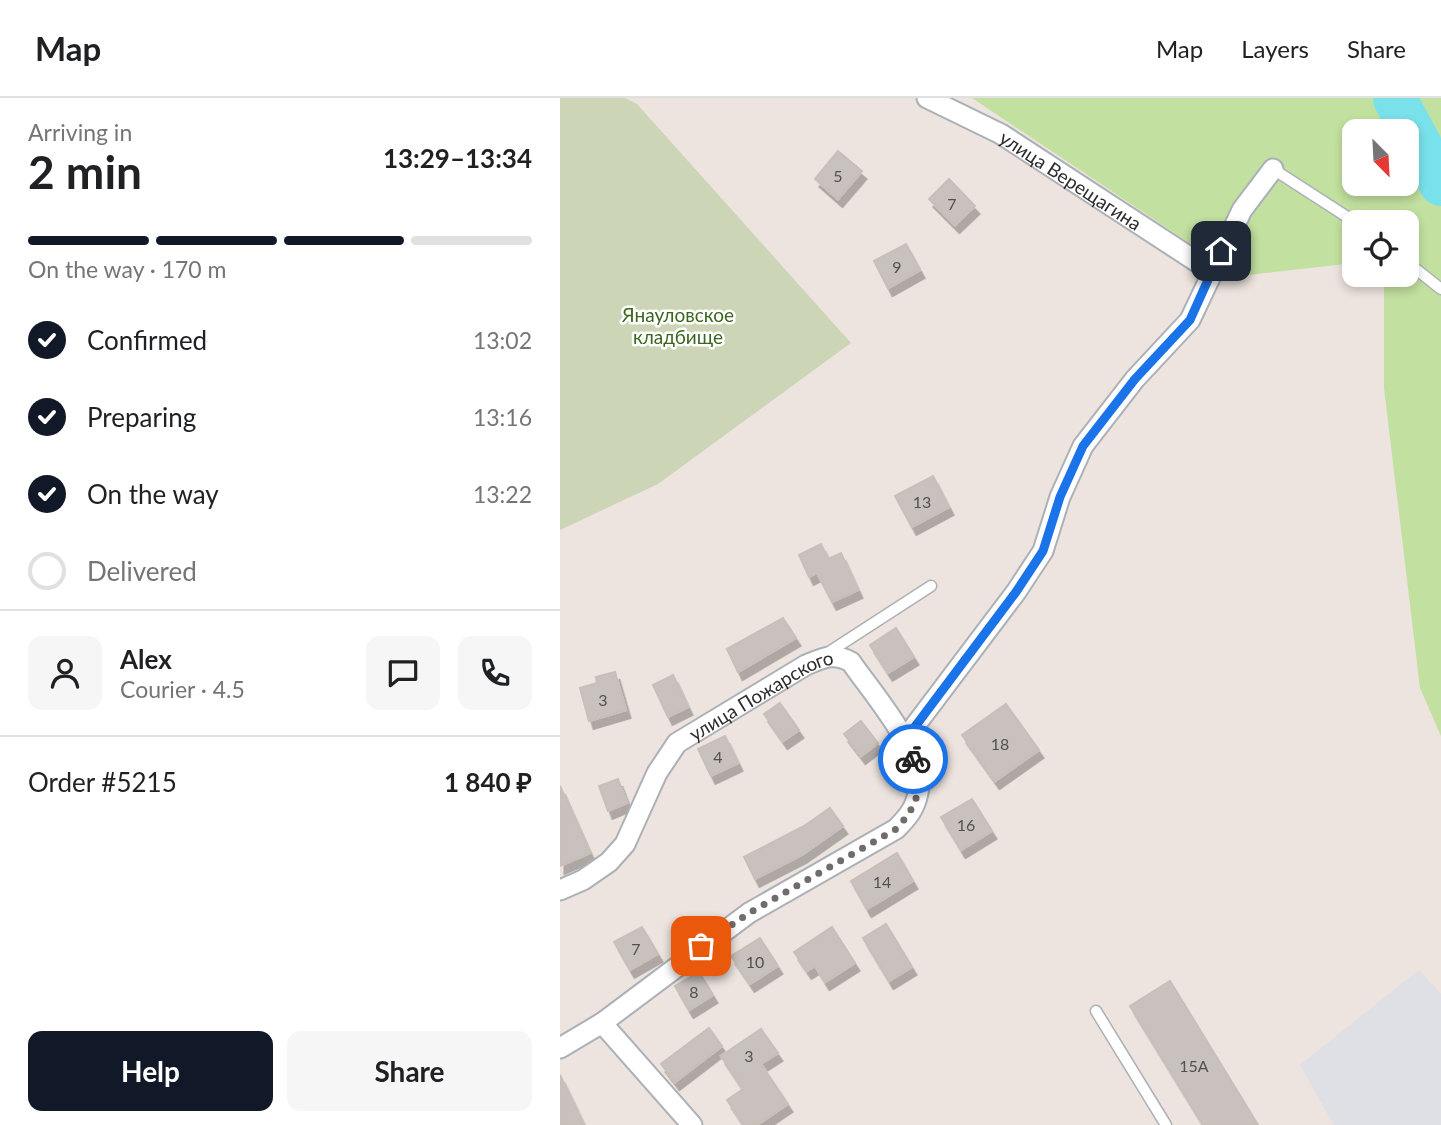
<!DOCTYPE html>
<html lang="en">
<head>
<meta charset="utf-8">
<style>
  body { margin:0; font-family:Lato,sans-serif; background:#f6f6f6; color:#202124; height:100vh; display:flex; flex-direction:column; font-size:26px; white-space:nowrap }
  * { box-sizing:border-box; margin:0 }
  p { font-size:23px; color:#757577 }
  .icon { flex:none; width:38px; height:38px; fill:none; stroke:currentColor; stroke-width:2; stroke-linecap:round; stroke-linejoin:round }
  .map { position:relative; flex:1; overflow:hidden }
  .panel { display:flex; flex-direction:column; background:#fff; width:560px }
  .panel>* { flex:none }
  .needle { width:46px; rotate:156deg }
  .controls { position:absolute; left:782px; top:21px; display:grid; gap:14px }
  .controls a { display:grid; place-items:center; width:77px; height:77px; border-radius:14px; background:#fff; box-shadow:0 4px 10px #0003; font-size:35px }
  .pin { position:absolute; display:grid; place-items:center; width:60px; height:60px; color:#fff; margin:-30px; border-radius:14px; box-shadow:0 4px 10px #0006 }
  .courier { position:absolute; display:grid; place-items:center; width:70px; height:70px; margin:-35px; border:5px solid #1a73e8; border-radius:50%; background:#fff; color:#222; box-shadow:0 2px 9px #0007 }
  .headline em { font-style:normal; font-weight:700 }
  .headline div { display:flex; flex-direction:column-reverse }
  .headline { display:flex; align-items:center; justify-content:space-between; height:119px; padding:0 28px }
  h1 { font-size:46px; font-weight:700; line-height:52px }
  .bar { display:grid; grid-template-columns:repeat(4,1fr); gap:10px 7px; align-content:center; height:84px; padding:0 28px }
  .bar i { height:9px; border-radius:5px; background:#e0e0e0 }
  .bar .selected { background:#111827 }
  .bar p { grid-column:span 4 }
  .line { display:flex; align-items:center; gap:18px; padding:0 28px; border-top:2px solid #e0e0e0 }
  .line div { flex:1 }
  .round { display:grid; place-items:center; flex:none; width:74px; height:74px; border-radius:14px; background:#f6f6f6 }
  ol { padding:0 28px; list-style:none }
  li { display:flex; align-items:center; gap:21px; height:77px }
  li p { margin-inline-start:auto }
  li .icon { padding:7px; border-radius:50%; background:#111827; color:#fff; stroke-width:4 }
  li:last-child { color:#757577 }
  li i { width:38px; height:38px; border:4px solid #e0e0e0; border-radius:50% }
  .button { display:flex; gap:14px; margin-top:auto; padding:14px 28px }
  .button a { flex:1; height:80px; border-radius:14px; background:#111827; color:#fff; font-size:28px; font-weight:700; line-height:80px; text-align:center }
  .button a+a { background:#f6f6f6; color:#202124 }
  header { display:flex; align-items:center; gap:42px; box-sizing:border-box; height:98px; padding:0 35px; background:#fff; border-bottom:2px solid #e0e0e0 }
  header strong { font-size:33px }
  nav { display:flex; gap:38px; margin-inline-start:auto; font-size:24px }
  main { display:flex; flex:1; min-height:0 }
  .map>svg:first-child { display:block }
  .industrial { fill:#dfdfe6 }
  .green { fill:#c2e09f; fill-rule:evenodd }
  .cemetery { fill:#ccd6b7 }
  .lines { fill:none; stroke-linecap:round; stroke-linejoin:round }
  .river { stroke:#78e1e9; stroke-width:44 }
  .building { fill:#c8c1be; stroke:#c8bfb8; stroke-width:2; filter:url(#shadow) }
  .lane-casing { stroke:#acb0b7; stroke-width:13 }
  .street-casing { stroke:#acb0b7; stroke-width:23 }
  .lane { stroke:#fff; stroke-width:10 }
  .street { stroke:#fff; stroke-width:19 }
  .done { stroke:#706c6b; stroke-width:7; stroke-dasharray:0 12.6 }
  .route { stroke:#1a73e8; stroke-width:9 }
  .labels { text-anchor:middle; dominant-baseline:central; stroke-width:5; stroke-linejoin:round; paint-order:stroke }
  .number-label { font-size:16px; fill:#535150 }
  .street-label { font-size:19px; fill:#2c2c2c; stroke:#fff }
  .park-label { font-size:19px; fill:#3b661f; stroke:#fff }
</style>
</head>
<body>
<header>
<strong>Map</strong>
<nav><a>Map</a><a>Layers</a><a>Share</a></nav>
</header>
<main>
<section class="panel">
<div class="headline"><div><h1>2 min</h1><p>Arriving in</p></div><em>13:29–13:34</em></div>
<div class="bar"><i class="selected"></i><i class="selected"></i><i class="selected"></i><i></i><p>On the way · 170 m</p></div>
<ol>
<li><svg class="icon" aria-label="check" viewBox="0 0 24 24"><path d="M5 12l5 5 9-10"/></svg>Confirmed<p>13:02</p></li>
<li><svg class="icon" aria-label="check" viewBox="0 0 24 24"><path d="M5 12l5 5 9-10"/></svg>Preparing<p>13:16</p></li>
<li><svg class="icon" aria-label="check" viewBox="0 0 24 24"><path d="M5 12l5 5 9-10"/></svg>On the way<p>13:22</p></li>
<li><i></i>Delivered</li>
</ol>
<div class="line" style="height:126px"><a class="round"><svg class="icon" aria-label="person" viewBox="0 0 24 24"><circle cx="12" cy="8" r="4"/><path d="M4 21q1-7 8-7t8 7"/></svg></a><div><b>Alex</b><p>Courier · 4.5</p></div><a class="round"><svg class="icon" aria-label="chat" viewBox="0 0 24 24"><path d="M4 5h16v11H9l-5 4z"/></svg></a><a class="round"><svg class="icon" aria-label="phone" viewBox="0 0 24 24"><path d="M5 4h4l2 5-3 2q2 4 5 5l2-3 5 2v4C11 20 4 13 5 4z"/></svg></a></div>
<div class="line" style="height:91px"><div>Order #5215</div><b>1 840 ₽</b></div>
<div class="button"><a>Help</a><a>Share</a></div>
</section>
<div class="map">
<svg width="881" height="1027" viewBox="0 0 881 1027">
  <defs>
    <filter id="shadow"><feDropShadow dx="4.5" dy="8" stdDeviation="0" flood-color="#0004"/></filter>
  </defs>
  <rect width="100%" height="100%" fill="#ede4df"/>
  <path class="industrial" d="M 859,872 L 881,896 L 881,1027 L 774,1027 L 740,967 Z"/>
  <path class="green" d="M 412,0 L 881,0 L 881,638 L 860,590 L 824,290 L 824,177 L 847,177 L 847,124 L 794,124 L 794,165 L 679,178 ZM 794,33 L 847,33 L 847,86 L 794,86 Z"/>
  <path class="cemetery" d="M 0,0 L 65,0 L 77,6 L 291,245 L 98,386 L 0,432 Z"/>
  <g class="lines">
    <path class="river" d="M 835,1 L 881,86"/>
  </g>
  <g class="building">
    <path d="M 278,53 L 302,73 L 278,101 L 255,81 Z"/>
    <path d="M 389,81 L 415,108 L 395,127 L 369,101 Z"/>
    <path d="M 346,146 L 360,172 L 328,190 L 314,163 Z"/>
    <path d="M 373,378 L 389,409 L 352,429 L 335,398 Z"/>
    <path d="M 261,446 L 268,461 L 281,455 L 298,492 L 272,504 L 257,475 L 249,479 L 239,457 Z"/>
    <path d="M 223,520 L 236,540 L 178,574 L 167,551 Z"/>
    <path d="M 336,530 L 354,559 L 328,575 L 310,547 Z"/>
    <path d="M 55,574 L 66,612 L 29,623 L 20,590 L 37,585 L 36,579 Z"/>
    <path d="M 113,577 L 128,609 L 108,619 L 93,587 Z"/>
    <path d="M 220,605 L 239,632 L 223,643 L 204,616 Z"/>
    <path d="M 446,606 L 479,652 L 435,683 L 402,637 Z"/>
    <path d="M 301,623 L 318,645 L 301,658 L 284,636 Z"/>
    <path d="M 165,638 L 178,665 L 151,678 L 138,651 Z"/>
    <path d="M 58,681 L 67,705 L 48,713 L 39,688 Z"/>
    <path d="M 0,688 L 30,755 L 0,768 Z"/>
    <path d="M 412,701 L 432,733 L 401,752 L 381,719 Z"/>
    <path d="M 270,710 L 283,728 L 242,757 L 195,781 L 184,759 L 244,728 Z"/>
    <path d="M 337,755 L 353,783 L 307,811 L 291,783 Z"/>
    <path d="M 326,826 L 352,869 L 329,883 L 303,840 Z"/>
    <path d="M 82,829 L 98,856 L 70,872 L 54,844 Z"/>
    <path d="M 272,829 L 295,865 L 265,884 L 255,868 L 247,873 L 234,854 Z"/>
    <path d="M 200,840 L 218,868 L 190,886 L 171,858 Z"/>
    <path d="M 139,874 L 153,897 L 129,912 L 115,888 Z"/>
    <path d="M 610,883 L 698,1027 L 643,1027 L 570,908 Z"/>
    <path d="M 149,930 L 162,948 L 115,984 L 101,966 Z"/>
    <path d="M 201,931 L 218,955 L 201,966 L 228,1006 L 197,1027 L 184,1027 L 167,1002 L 183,991 L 161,958 Z"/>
    <path d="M 0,977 L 24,1027 L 0,1027 Z"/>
  </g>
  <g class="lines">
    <g class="lane-casing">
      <g id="lane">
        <path d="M 713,71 L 795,124"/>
        <path d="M 847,164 L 881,191"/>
        <path d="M 266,556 L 371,488"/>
        <path d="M 536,913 L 606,1027"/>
      </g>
    </g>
    <g class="street-casing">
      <g id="street">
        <path id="s1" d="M 367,0 L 441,36 L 651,173"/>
        <path d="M 345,641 L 456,494 L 483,453 L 500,399 L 523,348 L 575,281 L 630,222 L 682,112 L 713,71"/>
        <path id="s2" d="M 0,792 L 23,782 L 49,764 L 65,746 L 97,675 L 117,645 L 246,567 C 263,560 274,554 291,564 C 312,595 367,656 358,695 C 355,711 347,720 336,731 L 189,815 L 42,925 L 0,950"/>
        <path d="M 42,925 L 132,1027"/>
      </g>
    </g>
    <use href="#lane" class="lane"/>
    <use href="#street" class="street"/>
  </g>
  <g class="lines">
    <path class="done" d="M 141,848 L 189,815 L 336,731 C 356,710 365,689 353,661"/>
    <path class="route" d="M 353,661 L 345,642 L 456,494 L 483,453 L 500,399 L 523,348 L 575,281 L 630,222 L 661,153"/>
  </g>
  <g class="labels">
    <g class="number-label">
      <text x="278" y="77">5</text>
      <text x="392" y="105">7</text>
      <text x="337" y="168">9</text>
      <text x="362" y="403">13</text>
      <text x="43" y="601">3</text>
      <text x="440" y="645">18</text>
      <text x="158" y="658">4</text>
      <text x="406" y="726">16</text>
      <text x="322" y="783">14</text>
      <text x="76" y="850">7</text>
      <text x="195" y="863">10</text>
      <text x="134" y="893">8</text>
      <text x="189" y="957">3</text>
      <text x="634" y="967">15А</text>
    </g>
    <g class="street-label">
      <text stroke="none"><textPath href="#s1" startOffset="166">улица Верещагина</textPath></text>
      <text stroke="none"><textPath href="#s2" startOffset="292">улица Пожарского</textPath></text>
    </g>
    <g class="park-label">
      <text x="118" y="216">Янауловское<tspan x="118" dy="22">кладбище</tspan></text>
    </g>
  </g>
</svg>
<div class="controls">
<a><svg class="needle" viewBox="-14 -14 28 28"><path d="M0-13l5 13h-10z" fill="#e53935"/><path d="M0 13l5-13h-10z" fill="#757577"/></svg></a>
<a><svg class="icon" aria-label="locate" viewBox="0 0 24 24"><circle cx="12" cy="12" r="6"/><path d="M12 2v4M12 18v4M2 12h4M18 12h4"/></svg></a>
</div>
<div class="pin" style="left:141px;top:848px;background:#ea580c"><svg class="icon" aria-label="bag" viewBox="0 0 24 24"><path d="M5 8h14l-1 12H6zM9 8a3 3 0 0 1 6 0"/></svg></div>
<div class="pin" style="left:661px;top:153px;background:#1f2937"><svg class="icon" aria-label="home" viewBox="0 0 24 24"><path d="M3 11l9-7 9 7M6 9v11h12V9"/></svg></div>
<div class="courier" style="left:353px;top:661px"><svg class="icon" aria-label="bike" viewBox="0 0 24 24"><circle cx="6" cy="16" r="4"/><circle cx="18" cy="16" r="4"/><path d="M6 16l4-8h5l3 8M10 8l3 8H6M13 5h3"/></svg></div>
</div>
</main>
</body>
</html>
